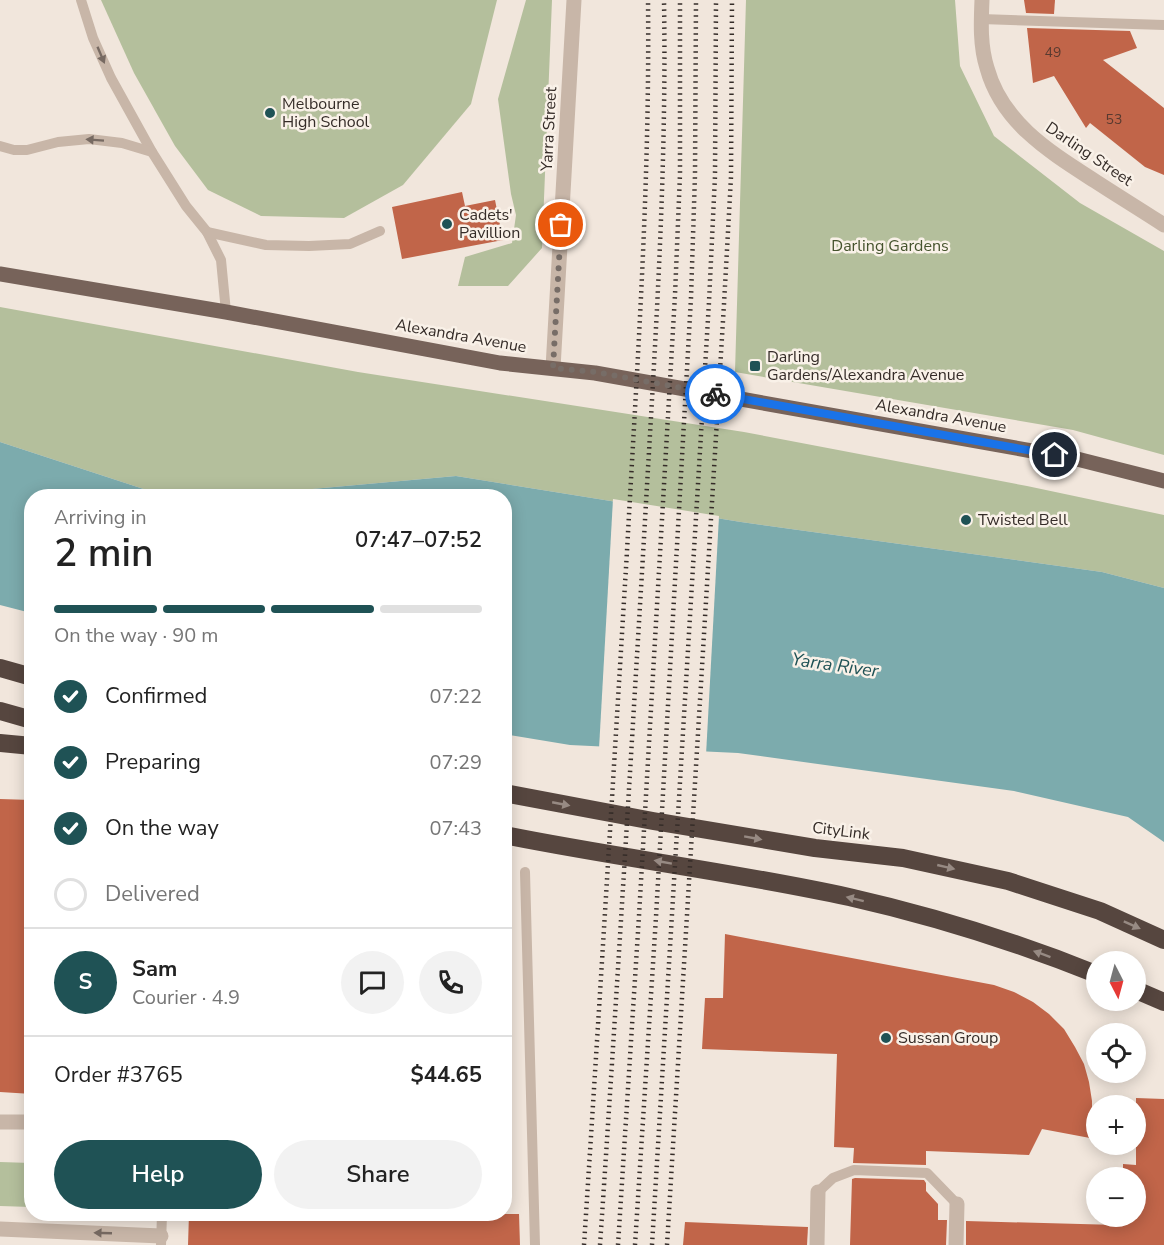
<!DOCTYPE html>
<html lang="en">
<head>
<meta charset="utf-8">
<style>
  body { margin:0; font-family:"Nunito Sans",sans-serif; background:#f2f2f2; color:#222; height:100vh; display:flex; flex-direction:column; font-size:22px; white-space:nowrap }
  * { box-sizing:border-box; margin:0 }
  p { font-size:20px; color:#767676 }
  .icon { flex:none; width:33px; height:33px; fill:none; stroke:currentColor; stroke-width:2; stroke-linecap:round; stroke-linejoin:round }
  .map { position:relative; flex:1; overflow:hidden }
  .drawer { position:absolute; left:24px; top:489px; width:488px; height:732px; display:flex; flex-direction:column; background:#fff; border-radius:24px; box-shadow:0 3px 15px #0003 }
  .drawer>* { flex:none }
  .needle { width:39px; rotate:174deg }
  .fabs { position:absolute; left:1086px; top:951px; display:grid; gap:12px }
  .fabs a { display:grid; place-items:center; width:60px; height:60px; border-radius:50%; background:#fff; box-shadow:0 3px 15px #0003; font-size:30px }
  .pin { position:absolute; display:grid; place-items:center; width:51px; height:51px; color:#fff; margin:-26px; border:3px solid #fff; border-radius:50%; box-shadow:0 2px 6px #0007 }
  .courier { position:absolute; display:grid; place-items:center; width:60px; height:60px; margin:-30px; border:4px solid #1a73e8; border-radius:50%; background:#fff; color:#222; box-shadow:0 2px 8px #0007 }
  .overview em { font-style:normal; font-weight:600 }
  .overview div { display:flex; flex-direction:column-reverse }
  .overview { display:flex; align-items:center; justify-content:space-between; height:102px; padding:0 30px }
  h1 { font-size:39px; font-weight:600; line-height:45px }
  .bar { display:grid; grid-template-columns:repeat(4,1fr); gap:9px 6px; align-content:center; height:72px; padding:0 30px }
  .bar i { height:8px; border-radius:4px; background:#e0e0e0 }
  .bar .active { background:#1f5255 }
  .bar p { grid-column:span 4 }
  .line { display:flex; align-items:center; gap:15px; padding:0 30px; border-top:2px solid #e0e0e0 }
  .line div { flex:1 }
  .round { display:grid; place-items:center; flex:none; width:63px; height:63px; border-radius:32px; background:#f2f2f2 }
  ol { padding:0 30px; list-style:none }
  li { display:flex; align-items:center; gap:18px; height:66px }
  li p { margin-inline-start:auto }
  li .icon { padding:6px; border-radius:50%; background:#1f5255; color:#fff; stroke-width:4 }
  li:last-child { color:#767676 }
  li i { width:33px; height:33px; border:3px solid #e0e0e0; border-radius:50% }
  .cta { display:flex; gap:12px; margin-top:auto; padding:12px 30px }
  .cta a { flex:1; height:69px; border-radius:36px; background:#1f5255; color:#fff; font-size:24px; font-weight:600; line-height:69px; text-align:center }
  .cta a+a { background:#f2f2f2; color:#222 }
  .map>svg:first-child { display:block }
  .green { fill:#b4bf9c }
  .water { fill:#7cabad }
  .pier { fill:#f1e6dc }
  .building { fill:#c16549 }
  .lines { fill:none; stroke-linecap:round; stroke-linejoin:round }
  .service { stroke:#c8b6a8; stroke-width:10 }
  .minor { stroke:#c8b6a8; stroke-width:15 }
  .tertiary { stroke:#c8b6a8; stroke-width:15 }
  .primary { stroke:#77635a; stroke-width:15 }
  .motorway { stroke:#56463f; stroke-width:18 }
  .rail { stroke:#352c28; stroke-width:4.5; stroke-dasharray:1.5 4.5; stroke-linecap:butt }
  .oneway { fill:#776a62 }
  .oneway2 { fill:#978a83 }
  .done { stroke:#776d67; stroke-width:6; stroke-dasharray:0 10.8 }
  .route { stroke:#1a73e8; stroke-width:8 }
  .poi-dot { fill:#1f5255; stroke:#f9f1e8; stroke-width:2 }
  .labels { text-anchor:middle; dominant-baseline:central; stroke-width:5; stroke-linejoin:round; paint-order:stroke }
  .number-label { font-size:14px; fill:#583a30 }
  .poi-label { font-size:16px; fill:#352c28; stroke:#f9f1e8; text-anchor:start }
  .street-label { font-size:16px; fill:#352c28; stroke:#f9f1e8 }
  .park-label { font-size:16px; fill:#45532d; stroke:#f9f1e8 }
  .water-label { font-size:18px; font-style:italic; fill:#1f5255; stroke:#f9f1e8 }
</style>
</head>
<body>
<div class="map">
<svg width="1164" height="1245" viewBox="0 0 1164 1245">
  <rect width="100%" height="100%" fill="#f1e6dc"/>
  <g class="green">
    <path d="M 101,0 L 497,0 L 471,104 L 403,185 L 344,218 L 261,216 L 208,190 L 175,146 L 134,73 Z"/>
    <path d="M 526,0 L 552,0 L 542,248 L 508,286 L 458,286 L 465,257 L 512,243 L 516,215 L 511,194 L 498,99 Z"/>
    <path d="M 746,0 L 955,0 L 960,66 L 994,136 L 1080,203 L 1164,251 L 1164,455 L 1073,430 L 735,372 Z"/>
    <path d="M 0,307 L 358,372 L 744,432 L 1027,486 L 1164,515 L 1164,588 L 1102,572 L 741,522 L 456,476 L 236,496 L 165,496 L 0,442 Z"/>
    <path d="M 0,1162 L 31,1163 L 31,1207 L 0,1206 Z"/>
  </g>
  <g class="water">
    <path d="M 0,442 L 165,496 L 32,496 L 31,613 L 0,605 Z"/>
    <path d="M 456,476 L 741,522 L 1102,572 L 1164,588 L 1164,842 L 1128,817 L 1014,791 L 738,753 L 570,745 L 504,734 L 504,496 L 236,496 Z"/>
  </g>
  <path class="pier" d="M 613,499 L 719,516 L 706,755 L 599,749 Z"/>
  <g class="building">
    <path d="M 1024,0 L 1055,0 L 1054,14 L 1026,13 Z"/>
    <path d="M 1027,28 L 1130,31 L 1137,48 L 1103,60 L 1164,108 L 1164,175 L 1145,167 L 1090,123 L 1086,128 L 1054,76 L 1033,83 Z"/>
    <path d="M 462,192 L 465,206 L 495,200 L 503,240 L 402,259 L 392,207 Z"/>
    <path d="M 0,799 L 32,800 L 32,1094 L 0,1092 Z"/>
    <path d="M 725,934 L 994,985 L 1014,992 L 1033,1002 L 1049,1014 L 1064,1029 L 1075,1047 L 1084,1064 L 1089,1082 L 1092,1101 L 1092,1120 L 1090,1138 L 1042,1129 L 1029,1155 L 926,1151 L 926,1165 L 853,1163 L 854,1148 L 834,1147 L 837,1054 L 702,1049 L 705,998 L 723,998 Z"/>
    <path d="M 1136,1098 L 1164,1099 L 1164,1245 L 966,1245 L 966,1221 L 1117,1225 L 1117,1216 L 1136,1216 L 1136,1178 L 1123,1178 L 1123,1164 L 1136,1165 Z"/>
    <path d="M 855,1178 L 924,1180 L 926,1183 L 926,1191 L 938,1204 L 938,1220 L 947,1220 L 946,1245 L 850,1245 L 852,1179 Z"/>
    <path d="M 189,1214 L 519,1214 L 520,1245 L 188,1245 Z"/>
    <path d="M 685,1222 L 808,1227 L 807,1245 L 683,1245 Z"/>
  </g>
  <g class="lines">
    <g class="service">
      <path d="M 81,0 L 93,38 L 111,78 L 152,152 L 186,206 L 207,232 L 221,260 L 226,312"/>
      <path d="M 981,19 L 1164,25"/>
      <path d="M 0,146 L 14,150 L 27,150 L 58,142 L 89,139 L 122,143 L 152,152"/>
      <path d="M 207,232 L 266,245 L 309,246 L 350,244 L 380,231"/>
      <path d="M 525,872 L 535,1245"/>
      <path d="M 818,1192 L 833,1178 L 854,1170 L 927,1173 L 957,1204"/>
      <path d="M 161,1245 L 162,1214"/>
    </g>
    <g class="minor">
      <path d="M 553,368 L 574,0"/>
      <path d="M 0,1122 L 32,1122"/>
      <path d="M 0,1229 L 161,1236"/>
      <path d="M 817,1245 L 818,1192"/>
      <path d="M 956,1245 L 957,1204"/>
    </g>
    <path class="tertiary" d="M 982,0 C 981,23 980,46 987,68 C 1002,123 1050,152 1095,181 C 1118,196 1141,210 1164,225"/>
    <path class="primary" d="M 0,274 L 226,312 L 500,363 L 595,373 L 1077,459 L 1164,481"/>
    <g class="motorway">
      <path d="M 0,668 L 32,677"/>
      <path d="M 0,711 L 32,720"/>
      <path d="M 0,743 L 32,746"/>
      <path d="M 504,793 L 653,821 L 815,848 L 903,858 L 1008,881 L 1100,911 L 1164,940"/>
      <path d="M 504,835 C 618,858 735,872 849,897 C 933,916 1016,942 1096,974"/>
      <path d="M 1136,990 L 1164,1002"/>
    </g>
    <g class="rail">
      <path d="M 584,1245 C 599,1014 613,782 627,551 C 637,367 650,184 648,0"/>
      <path d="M 600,1245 C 616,1009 630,774 644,538 C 654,359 667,180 664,0"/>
      <path d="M 618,1245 L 639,916 L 675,295 L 680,174 L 680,0"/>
      <path d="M 635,1245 L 656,917 L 691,298 L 695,175 L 696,0"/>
      <path d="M 652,1245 L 709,302 L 715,176 L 716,0"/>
      <path d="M 667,1245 L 724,304 L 731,177 L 732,0"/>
    </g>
  </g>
  <defs><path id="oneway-solid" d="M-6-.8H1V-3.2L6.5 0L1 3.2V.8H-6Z" transform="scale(1.5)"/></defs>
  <g class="oneway">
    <use href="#oneway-solid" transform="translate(101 55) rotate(67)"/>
    <use href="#oneway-solid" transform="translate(95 140) rotate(-176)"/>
    <use href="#oneway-solid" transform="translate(103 1233) rotate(-178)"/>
  </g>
  <g class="oneway2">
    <use href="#oneway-solid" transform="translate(561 804) rotate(11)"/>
    <use href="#oneway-solid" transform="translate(753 838) rotate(10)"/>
    <use href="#oneway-solid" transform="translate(663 862) rotate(-170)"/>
    <use href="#oneway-solid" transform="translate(946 867) rotate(13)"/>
    <use href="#oneway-solid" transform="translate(855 899) rotate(-166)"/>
    <use href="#oneway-solid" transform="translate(1132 925) rotate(24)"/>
    <use href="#oneway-solid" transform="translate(1042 954) rotate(-160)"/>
  </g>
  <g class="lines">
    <path class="done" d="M 561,225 L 553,368 L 595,372 L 715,394"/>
    <path class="route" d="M 715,394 L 1055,455"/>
  </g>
  <g class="poi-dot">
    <circle cx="270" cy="113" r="6"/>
    <circle cx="447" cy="224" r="6"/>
    <rect x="749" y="360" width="12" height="12" rx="3"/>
    <circle cx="966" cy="520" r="6"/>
    <circle cx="886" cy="1038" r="6"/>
  </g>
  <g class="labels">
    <g class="number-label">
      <text x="1053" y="52">49</text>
      <text x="1114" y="119">53</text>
    </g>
    <g class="poi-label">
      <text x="282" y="104">Melbourne<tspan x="282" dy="18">High School</tspan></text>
      <text x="459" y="215">Cadets'<tspan x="459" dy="18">Pavillion</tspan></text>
      <text x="767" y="357">Darling<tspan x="767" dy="18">Gardens/Alexandra Avenue</tspan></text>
      <text x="978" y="520">Twisted Bell</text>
      <text x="898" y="1038">Sussan Group</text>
    </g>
    <g class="street-label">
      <text transform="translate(549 129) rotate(-87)">Yarra Street</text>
      <text transform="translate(1089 154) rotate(34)">Darling Street</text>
      <text transform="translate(461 336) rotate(10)">Alexandra Avenue</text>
      <text transform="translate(941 416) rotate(10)">Alexandra Avenue</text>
      <text transform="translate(841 831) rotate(7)">CityLink</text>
    </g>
    <g class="park-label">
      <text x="890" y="246">Darling Gardens</text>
    </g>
    <g class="water-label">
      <text transform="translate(835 665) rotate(8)">Yarra River</text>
    </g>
  </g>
</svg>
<div class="fabs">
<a><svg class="needle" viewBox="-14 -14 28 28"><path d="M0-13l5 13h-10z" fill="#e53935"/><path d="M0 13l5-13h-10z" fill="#767676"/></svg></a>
<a><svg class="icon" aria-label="locate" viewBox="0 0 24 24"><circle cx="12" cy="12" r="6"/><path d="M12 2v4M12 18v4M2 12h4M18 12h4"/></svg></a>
<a>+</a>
<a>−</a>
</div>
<div class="pin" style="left:561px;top:225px;background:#ea580c"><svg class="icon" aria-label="bag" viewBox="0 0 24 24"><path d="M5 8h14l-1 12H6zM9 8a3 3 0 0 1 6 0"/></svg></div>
<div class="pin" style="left:1055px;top:455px;background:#1f2937"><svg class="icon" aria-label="home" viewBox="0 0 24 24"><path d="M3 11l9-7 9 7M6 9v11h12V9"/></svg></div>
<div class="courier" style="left:715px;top:394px"><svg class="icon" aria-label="bike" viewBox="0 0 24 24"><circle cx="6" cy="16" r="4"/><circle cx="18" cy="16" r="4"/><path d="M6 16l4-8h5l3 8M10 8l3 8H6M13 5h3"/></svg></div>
<section class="drawer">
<div class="overview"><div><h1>2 min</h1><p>Arriving in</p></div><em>07:47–07:52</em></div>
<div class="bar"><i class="active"></i><i class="active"></i><i class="active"></i><i></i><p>On the way · 90 m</p></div>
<ol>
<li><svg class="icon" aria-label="check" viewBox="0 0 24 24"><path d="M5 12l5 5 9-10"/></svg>Confirmed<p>07:22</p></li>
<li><svg class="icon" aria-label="check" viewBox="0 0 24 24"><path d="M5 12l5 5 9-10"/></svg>Preparing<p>07:29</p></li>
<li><svg class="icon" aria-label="check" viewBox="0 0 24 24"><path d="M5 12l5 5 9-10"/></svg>On the way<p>07:43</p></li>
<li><i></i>Delivered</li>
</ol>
<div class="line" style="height:108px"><b class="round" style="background:#1f5255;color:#fff">S</b><div><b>Sam</b><p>Courier · 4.9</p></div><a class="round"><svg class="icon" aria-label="chat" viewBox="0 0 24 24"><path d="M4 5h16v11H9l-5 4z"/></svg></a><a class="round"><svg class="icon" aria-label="phone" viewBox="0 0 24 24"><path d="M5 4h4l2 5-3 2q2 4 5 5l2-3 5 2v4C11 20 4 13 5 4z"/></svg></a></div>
<div class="line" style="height:78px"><div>Order #3765</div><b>$44.65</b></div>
<div class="cta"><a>Help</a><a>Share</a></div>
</section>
</div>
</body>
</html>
